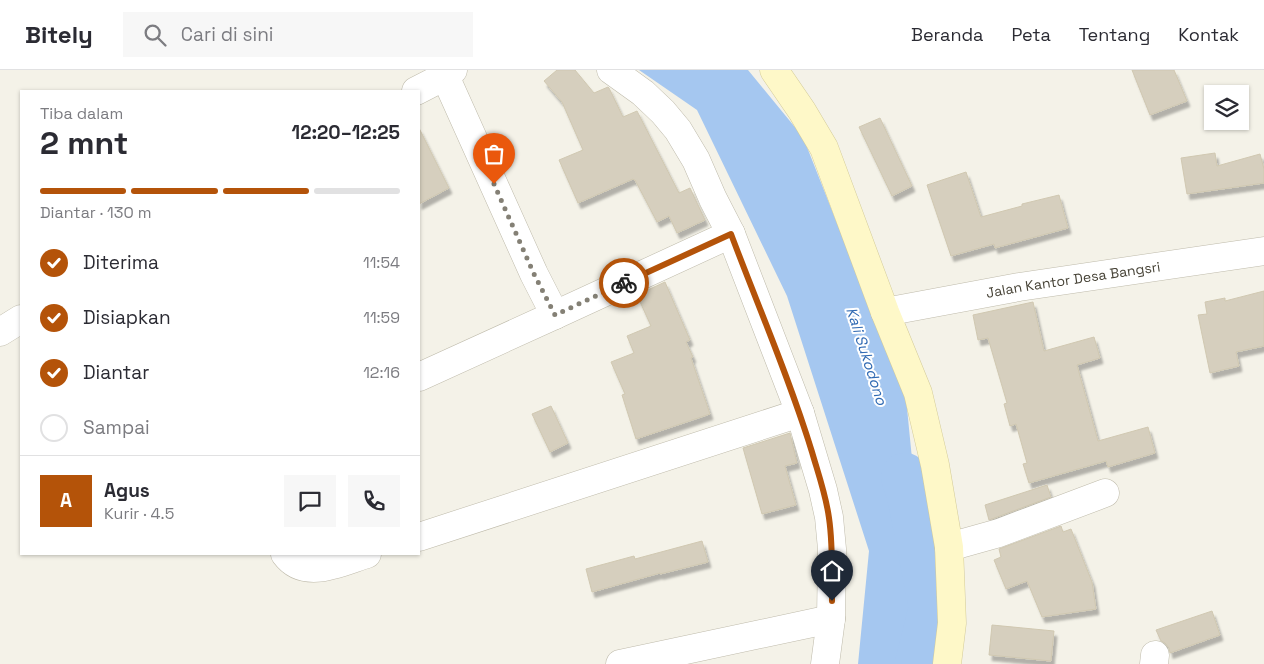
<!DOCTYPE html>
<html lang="id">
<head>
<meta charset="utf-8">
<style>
  body { margin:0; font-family:"Space Grotesk",sans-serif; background:#f7f7f7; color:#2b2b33; height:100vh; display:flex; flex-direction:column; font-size:19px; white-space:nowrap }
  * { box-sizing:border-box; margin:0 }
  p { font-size:16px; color:#7c7c81 }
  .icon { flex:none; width:28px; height:28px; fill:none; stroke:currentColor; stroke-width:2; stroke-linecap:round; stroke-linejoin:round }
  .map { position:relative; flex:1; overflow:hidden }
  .panel { position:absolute; left:20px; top:20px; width:400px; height:465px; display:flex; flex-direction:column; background:#fff; border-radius:0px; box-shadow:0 1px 4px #0004 }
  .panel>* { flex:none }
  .controls { position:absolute; left:1204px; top:15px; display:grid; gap:10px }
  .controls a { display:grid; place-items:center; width:45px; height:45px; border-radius:0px; background:#fff; box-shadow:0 1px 4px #0004; font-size:25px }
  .pin { position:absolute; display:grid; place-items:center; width:42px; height:42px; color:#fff; margin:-51px -21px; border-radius:50% 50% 50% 0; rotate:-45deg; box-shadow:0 0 5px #0007 }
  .pin .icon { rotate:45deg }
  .courier { position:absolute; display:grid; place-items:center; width:50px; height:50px; margin:-25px; border:4px solid #b45309; border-radius:50%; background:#fff; color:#222; box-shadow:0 1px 6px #0007 }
  .overview em { font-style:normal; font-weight:600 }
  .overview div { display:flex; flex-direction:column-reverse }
  .overview { display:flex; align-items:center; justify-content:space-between; height:85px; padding:0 20px }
  h1 { font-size:32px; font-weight:600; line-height:38px }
  .bar { display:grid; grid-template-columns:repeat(4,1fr); gap:8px 5px; align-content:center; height:60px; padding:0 20px }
  .bar i { height:6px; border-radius:4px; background:#e1e1e2 }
  .bar .on { background:#b45309 }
  .bar p { grid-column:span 4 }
  .line { display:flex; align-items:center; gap:12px; padding:0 20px; border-top:1px solid #e1e1e2 }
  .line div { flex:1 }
  .round { display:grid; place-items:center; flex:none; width:52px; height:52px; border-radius:0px; background:#f7f7f7 }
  ol { padding:0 20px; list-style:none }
  li { display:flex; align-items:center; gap:15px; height:55px }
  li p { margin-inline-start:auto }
  li .icon { padding:5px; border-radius:50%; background:#b45309; color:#fff; stroke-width:4 }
  li:last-child { color:#7c7c81 }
  li i { width:28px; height:28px; border:2px solid #e1e1e2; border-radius:50% }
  header { display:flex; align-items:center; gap:30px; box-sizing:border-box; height:70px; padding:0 25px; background:#fff; border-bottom:1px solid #e1e1e2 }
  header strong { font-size:24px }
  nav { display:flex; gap:28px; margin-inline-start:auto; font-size:18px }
  .search { width:350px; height:45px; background:#f7f7f7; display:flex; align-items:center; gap:12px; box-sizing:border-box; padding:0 18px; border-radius:0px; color:#7c7c81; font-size:19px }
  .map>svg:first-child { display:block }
  .water { fill:#a5c7f0 }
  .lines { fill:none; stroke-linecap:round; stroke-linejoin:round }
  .river { stroke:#a5c7f0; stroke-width:48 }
  .building { fill:#d6cfbe; stroke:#d0c8b1; filter:url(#shadow) }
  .street-casing { stroke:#bfbbab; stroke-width:29 }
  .secondary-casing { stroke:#d3cb99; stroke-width:29 }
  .street { stroke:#fff; stroke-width:28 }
  .secondary { stroke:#fef8c8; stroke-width:28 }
  .done { stroke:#848075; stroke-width:5; stroke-dasharray:0 9 }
  .route { stroke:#b45309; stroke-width:6 }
  .labels { text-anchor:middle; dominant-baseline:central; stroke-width:4; stroke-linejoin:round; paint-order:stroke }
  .street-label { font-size:14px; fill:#474337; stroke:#fff }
  .water-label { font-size:15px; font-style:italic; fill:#306ab3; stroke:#fff }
</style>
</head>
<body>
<header>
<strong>Bitely</strong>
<div class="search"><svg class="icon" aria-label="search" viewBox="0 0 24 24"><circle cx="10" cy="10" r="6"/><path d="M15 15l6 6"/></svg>Cari di sini</div>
<nav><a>Beranda</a><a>Peta</a><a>Tentang</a><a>Kontak</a></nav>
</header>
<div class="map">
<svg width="1264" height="594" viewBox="0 0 1264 594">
  <defs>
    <filter id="shadow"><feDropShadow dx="3" dy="5.5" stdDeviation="1" flood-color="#0004"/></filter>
  </defs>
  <rect width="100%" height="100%" fill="#f4f2e8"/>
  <path class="water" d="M 639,0 L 748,0 L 803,67 L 906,328 L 929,561 L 924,594 L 858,594 L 869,481 L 787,226 L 697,40 Z"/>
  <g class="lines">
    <path class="river" d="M 905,407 L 911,426 L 933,537 L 919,594"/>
  </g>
  <g class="building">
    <path d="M 557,0 L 575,0 L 594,23 L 608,17 L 609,18 L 623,47 L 637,41 L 679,123 L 690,118 L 705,150 L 677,163 L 669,146 L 657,152 L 635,110 L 634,110 L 633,109 L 578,133 L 559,90 L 583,80 L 562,32 L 544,11 Z"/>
    <path d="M 1132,0 L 1174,0 L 1187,31 L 1150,45 Z"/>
    <path d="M 880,48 L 912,116 L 892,126 L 859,57 Z"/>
    <path d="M 419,58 L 449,118 L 419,134 Z"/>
    <path d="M 1215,83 L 1217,96 L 1260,84 L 1264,99 L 1264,113 L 1187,124 L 1181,88 Z"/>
    <path d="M 966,102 L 981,147 L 1022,136 L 1022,134 L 1059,125 L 1068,158 L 995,178 L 994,174 L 951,186 L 927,115 Z"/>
    <path d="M 665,212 L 690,270 L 686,272 L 693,287 L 691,288 L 710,344 L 636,369 L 622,325 L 625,324 L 611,292 L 634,283 L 627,266 L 651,256 L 637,225 Z"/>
    <path d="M 1264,221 L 1264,276 L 1236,282 L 1239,296 L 1210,303 L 1198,245 L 1207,244 L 1205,232 L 1225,228 L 1225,231 Z"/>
    <path d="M 1033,232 L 1044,281 L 1094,267 L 1100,288 L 1077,295 L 1098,371 L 1148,357 L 1155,383 L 1108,397 L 1106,391 L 1029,413 L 1023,394 L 1027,393 L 1016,354 L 1010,356 L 1004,334 L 1007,333 L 988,268 L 978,270 L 973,245 Z"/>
    <path d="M 551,336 L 568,373 L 550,382 L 532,344 Z"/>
    <path d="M 790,363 L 797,393 L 785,396 L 796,435 L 762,444 L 743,378 Z"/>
    <path d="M 1047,415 L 1051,427 L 989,450 L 985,435 Z"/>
    <path d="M 1061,456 L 1063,462 L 1071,459 L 1092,512 L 1096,539 L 1042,547 L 1027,511 L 1006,519 L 994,490 L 1001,487 L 999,479 Z"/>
    <path d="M 702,471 L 708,492 L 660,504 L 660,503 L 592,522 L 586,499 L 634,486 L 635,489 Z"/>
    <path d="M 1212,541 L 1220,565 L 1170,583 L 1169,578 L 1165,573 L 1161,571 L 1156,560 Z"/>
    <path d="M 992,555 L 1054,561 L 1051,591 L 989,585 Z"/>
  </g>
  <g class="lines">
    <g class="street-casing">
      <g id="street">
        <path d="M 611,0 L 643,23 L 663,42 L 678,60 L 696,90 L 713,129 L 731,164 L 800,343 L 823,420 L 829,447 L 832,479 L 831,549 L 825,594"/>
        <path d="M 445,6 L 534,204 L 555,245"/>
        <path d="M 416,21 L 445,6 L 453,0"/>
        <path id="s1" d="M 885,242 L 1019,217 L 1264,181"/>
        <path d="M 0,262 L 21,249"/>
        <path d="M 419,307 L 555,245 L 731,164"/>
        <path d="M 419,467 L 800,343"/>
        <path d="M 949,477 L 999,463 L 1105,423"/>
        <path d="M 285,484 C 305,511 341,492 367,484"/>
        <path d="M 620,594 L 831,549"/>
        <path d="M 1154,594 L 1155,585"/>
      </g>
    </g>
    <g class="secondary-casing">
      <path id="secondary" d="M 774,0 L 802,41 L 824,78 L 885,242 L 918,323 L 935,395 L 949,477 L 952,553 L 947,594"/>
    </g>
    <use href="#street" class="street"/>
    <use href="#secondary" class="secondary"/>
  </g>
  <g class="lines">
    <path class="done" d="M 494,114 L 534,204 L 555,245 L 624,213"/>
    <path class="route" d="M 624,213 L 731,164 C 758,236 789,307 812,382 C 818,403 826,425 829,448 C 833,475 832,504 832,531"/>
  </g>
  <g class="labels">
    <g class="street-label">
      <text stroke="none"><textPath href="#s1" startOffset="191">Jalan Kantor Desa Bangsri</textPath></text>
    </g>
    <g class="water-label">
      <text transform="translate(867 286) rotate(72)">Kali Sukodono</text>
    </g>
  </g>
</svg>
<div class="controls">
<a><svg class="icon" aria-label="layers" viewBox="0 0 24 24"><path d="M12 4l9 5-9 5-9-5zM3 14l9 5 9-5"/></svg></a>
</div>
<div class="pin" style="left:494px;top:114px;background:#ea580c"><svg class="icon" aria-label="bag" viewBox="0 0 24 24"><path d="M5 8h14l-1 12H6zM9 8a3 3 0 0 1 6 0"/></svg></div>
<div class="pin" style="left:832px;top:531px;background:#1f2937"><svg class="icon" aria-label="home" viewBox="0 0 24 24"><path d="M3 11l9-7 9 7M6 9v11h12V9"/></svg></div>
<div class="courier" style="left:624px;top:213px"><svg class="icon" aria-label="bike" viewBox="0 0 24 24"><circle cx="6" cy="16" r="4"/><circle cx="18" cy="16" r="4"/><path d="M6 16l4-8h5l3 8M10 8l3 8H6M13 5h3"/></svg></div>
<section class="panel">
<div class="overview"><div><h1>2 mnt</h1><p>Tiba dalam</p></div><em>12:20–12:25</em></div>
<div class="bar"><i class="on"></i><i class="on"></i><i class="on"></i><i></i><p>Diantar · 130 m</p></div>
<ol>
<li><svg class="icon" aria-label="check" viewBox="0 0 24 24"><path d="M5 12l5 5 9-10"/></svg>Diterima<p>11:54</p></li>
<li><svg class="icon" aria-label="check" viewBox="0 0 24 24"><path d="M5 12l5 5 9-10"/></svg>Disiapkan<p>11:59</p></li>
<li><svg class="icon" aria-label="check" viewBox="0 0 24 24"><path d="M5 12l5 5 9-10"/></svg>Diantar<p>12:16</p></li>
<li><i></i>Sampai</li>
</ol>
<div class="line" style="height:90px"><b class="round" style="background:#b45309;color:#fff">A</b><div><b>Agus</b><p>Kurir · 4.5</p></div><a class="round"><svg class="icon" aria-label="chat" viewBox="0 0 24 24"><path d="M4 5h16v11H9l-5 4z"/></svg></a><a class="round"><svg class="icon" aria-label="phone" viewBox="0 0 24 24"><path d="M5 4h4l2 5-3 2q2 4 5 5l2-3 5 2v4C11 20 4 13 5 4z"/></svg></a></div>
</section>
</div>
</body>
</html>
